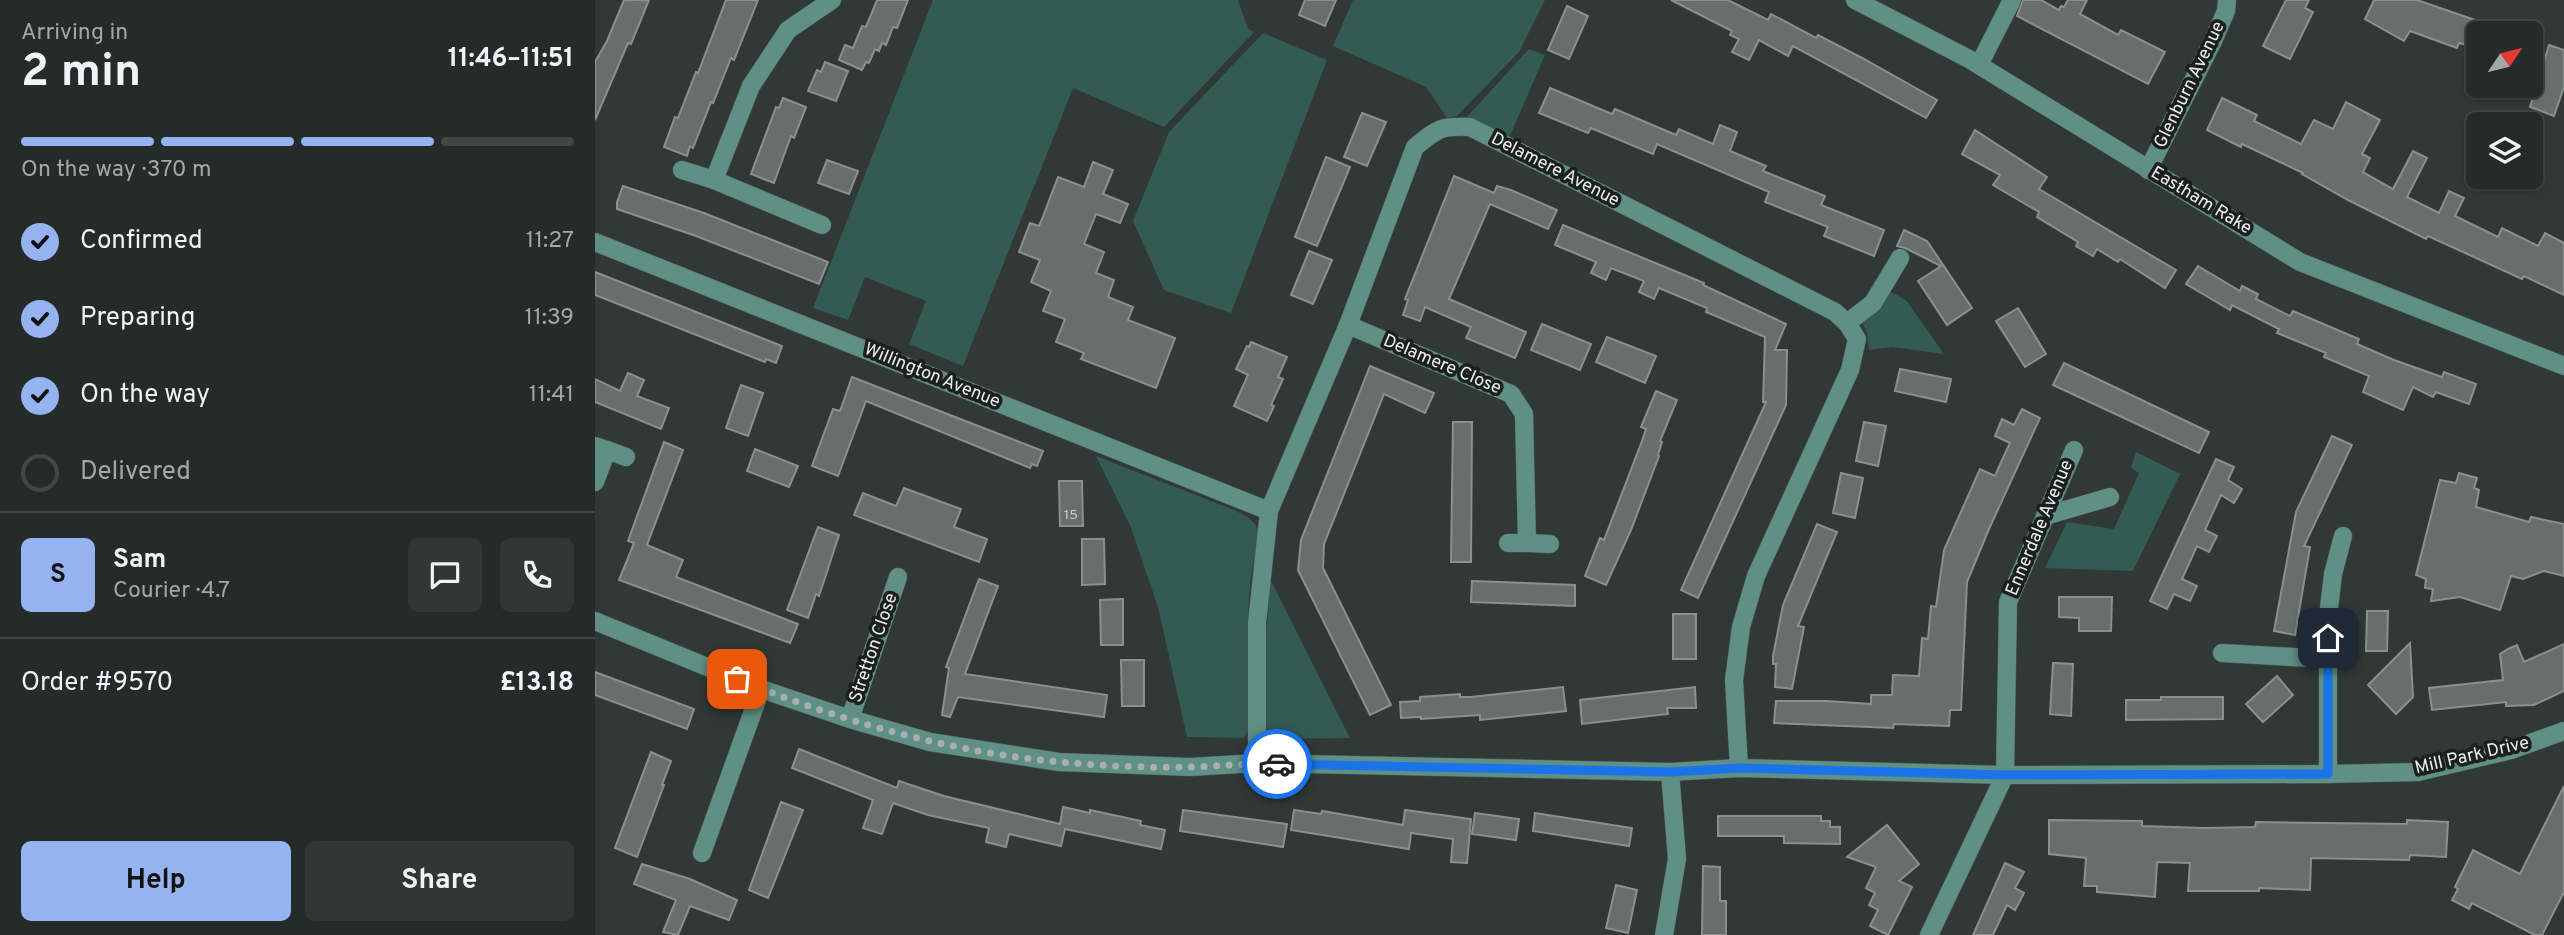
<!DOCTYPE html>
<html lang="en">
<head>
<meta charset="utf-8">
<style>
  body { margin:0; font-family:Overpass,sans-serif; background:#313735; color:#f1f3f6; height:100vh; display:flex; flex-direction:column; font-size:26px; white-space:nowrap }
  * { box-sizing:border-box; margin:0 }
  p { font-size:23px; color:#a3a7a8 }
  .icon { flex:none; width:38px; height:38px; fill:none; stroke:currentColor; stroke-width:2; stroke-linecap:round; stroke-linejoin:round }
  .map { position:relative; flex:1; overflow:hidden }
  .panel { display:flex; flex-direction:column; background:#252b29; width:595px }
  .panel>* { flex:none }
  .needle { width:46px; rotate:55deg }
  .buttons { position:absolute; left:1871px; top:21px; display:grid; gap:14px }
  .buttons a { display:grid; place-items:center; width:77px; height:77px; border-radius:10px; background:#252b29; box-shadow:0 2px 5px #0004,0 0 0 2px #424746; font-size:35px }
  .pin { position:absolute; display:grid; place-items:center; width:60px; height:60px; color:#fff; margin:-30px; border-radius:14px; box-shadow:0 4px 10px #0006 }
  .courier { position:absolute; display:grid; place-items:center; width:70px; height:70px; margin:-35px; border:5px solid #1a73e8; border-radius:50%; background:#fff; color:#222; box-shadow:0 2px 9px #0007 }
  .headline em { font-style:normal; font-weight:700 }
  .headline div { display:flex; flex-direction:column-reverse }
  .headline { display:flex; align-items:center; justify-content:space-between; height:119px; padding:0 21px }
  h1 { font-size:46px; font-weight:700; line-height:52px }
  .bar { display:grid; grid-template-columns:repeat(4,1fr); gap:10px 7px; align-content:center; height:84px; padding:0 21px }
  .bar i { height:9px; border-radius:5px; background:#424746 }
  .bar .active { background:#95b2f1 }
  .bar p { grid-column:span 4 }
  .line { display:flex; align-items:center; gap:18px; padding:0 21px; border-top:2px solid #424746 }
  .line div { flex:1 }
  .round { display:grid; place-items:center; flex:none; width:74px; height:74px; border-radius:10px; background:#313735 }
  ol { padding:0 21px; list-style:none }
  li { display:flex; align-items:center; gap:21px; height:77px }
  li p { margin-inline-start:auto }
  li .icon { padding:7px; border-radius:50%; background:#95b2f1; color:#111; stroke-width:4 }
  li:last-child { color:#a3a7a8 }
  li i { width:38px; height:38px; border:4px solid #424746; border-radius:50% }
  .button { display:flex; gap:14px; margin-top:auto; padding:14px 21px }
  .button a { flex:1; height:80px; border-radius:10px; background:#95b2f1; color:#111; font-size:28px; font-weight:700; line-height:80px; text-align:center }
  .button a+a { background:#313735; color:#f1f3f6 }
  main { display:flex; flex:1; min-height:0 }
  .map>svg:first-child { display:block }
  .green { fill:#335a53 }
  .building { fill:#676f6d; stroke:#88918f; stroke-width:2 }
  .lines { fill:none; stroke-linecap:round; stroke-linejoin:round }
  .minor-casing { stroke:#4f5654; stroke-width:19 }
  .minor { stroke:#5f8f85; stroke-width:18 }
  .done { stroke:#a9afae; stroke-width:7; stroke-dasharray:0 12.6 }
  .route { stroke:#1a73e8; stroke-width:9 }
  .labels { text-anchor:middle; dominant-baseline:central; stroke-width:7; stroke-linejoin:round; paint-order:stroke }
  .number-label { font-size:14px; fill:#c9cfce }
  .street-label { font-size:18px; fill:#eaefee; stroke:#1b1f1e }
</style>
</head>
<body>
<main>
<section class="panel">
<div class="headline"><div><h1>2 min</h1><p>Arriving in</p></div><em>11:46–11:51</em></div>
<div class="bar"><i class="active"></i><i class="active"></i><i class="active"></i><i></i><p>On the way · 370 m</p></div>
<ol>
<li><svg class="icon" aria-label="check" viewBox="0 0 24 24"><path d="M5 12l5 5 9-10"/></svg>Confirmed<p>11:27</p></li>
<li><svg class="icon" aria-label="check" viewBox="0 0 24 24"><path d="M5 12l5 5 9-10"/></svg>Preparing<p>11:39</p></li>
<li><svg class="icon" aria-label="check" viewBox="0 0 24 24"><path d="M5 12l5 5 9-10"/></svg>On the way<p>11:41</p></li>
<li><i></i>Delivered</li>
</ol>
<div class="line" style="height:126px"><b class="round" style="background:#95b2f1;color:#111">S</b><div><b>Sam</b><p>Courier · 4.7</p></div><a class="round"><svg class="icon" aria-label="chat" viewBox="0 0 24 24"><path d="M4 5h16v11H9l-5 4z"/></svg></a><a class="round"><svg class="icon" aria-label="phone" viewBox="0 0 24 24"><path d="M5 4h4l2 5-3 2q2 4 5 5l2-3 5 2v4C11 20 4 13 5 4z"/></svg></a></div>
<div class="line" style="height:91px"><div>Order #9570</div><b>£13.18</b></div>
<div class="button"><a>Help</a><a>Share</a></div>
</section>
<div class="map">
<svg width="1969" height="935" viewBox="0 0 1969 935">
  <rect width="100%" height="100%" fill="#313937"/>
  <g class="green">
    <path d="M 338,0 L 643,0 L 653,29 L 659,32 L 569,127 L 478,88 L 368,366 L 314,344 L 331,301 L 270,277 L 253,320 L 218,308 Z"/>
    <path d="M 758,0 L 950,0 L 924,52 L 862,116 L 852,118 L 831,87 L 738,46 Z"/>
    <path d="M 668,33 L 732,60 L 636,313 L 569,290 L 538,221 L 574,132 Z"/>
    <path d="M 934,49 L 950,55 L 914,138 L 871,118 Z"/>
    <path d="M 1294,291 L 1311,300 L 1349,354 L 1297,347 L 1274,350 L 1272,332 L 1266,320 Z"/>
    <path d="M 1541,452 L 1585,474 L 1538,571 L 1450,568 L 1472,522 L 1519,529 L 1544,473 L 1536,468 Z"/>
    <path d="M 501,456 L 639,510 C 649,515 659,519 663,530 C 667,544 657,563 656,577 C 650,627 654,678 654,728 L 649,738 L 592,737 L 563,607 L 535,525 Z"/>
    <path d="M 675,579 L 755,738 L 675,739 C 669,721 670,702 670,684 C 670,649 673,614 675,579 Z"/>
  </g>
  <g class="building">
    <path d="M 29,0 L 54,0 L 36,44 L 33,43 L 0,120 L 0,62 L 12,41 Z"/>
    <path d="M 131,0 L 163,0 L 139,60 L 136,58 L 118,103 L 116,102 L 98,148 L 95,146 L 92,156 L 69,147 L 80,117 L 83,118 L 101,72 L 103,73 Z"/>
    <path d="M 282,0 L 313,0 L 302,28 L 298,27 L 291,45 L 287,43 L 284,51 L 280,49 L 274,63 L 271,62 L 267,70 L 244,60 L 250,45 L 258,48 L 267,26 L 271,27 Z"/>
    <path d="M 710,0 L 741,0 L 730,26 L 704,15 Z"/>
    <path d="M 1076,0 L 1133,0 L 1173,20 L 1176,14 L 1221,38 L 1223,35 L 1267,58 L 1342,100 L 1331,118 L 1198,46 L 1193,56 L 1164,40 L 1154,60 L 1137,52 L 1144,39 L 1135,35 L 1137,31 Z"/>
    <path d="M 1428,0 L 1446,0 L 1464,10 L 1466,6 L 1469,7 L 1473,0 L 1492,0 L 1485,14 L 1523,35 L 1526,30 L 1570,52 L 1553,84 L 1422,16 Z"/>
    <path d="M 1691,0 L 1714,0 L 1710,8 L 1718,12 L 1695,59 L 1668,46 Z"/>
    <path d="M 1779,0 L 1822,0 L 1883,21 L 1883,43 L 1879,42 L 1878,47 L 1864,43 L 1862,48 L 1815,31 L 1809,41 L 1770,19 Z"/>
    <path d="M 972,6 L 993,16 L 974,59 L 953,50 Z"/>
    <path d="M 1954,45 L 1969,50 L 1969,87 L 1959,116 L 1935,107 Z"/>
    <path d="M 230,62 L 253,71 L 241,101 L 213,91 L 222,70 L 226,72 Z"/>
    <path d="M 955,88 L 1017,114 L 1020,109 L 1081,135 L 1084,129 L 1118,144 L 1125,125 L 1142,132 L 1135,151 L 1171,166 L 1168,171 L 1230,196 L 1226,205 L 1289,230 L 1279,256 L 1229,236 L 1233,227 L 1170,202 L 1174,192 L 1062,144 L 1058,154 L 996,128 L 993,133 L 944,113 Z"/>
    <path d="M 188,98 L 211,107 L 199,138 L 196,136 L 179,183 L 156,174 L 181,107 L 184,108 Z"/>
    <path d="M 1627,98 L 1662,115 L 1659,121 L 1706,144 L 1719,120 L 1738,129 L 1751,102 L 1785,120 L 1767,154 L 1775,158 L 1768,172 L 1798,189 L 1818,151 L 1832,158 L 1812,197 L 1844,213 L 1854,191 L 1869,198 L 1860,216 L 1903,237 L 1907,228 L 1943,246 L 1950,233 L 1969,243 L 1969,295 L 1929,276 L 1927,279 L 1833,236 L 1831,239 L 1753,200 L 1707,174 L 1708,173 L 1647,144 L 1646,147 L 1612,130 Z"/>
    <path d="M 767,113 L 791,122 L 772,166 L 749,157 Z"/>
    <path d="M 1380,130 L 1452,177 L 1444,189 L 1581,270 L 1570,288 L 1525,259 L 1523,262 L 1502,249 L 1498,256 L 1481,246 L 1483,242 L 1442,217 L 1444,212 L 1398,185 L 1405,175 L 1367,154 Z"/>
    <path d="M 731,157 L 755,167 L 722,246 L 700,237 Z"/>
    <path d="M 232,160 L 263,171 L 254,194 L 223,183 Z"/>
    <path d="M 498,162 L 518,170 L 508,194 L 533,204 L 525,223 L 501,214 L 489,244 L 509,252 L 501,273 L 519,280 L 513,297 L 538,307 L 533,320 L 580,338 L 561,388 L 486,359 L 489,353 L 461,342 L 470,319 L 448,311 L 456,291 L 436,282 L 445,260 L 424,252 L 435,223 L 444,226 L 447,219 L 463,177 L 489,187 Z"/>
    <path d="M 859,176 L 899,193 L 902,186 L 916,190 L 962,210 L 953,229 L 895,204 L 854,299 L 931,332 L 920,358 L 871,338 L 876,327 L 830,307 L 825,321 L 808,315 L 813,300 L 810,299 Z"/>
    <path d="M 28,186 L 109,213 L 233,262 L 224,284 L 101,236 L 22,209 L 22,202 Z"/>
    <path d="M 968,225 L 1109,283 L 1108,285 L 1191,324 L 1180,350 L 1192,350 L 1191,405 L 1103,598 L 1086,590 L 1171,402 L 1168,402 L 1170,337 L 1111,312 L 1112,308 L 1064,288 L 1059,299 L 1044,292 L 1049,281 L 1016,268 L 1011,280 L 996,273 L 1001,262 L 960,245 Z"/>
    <path d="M 1309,230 L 1332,241 L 1377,308 L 1352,325 L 1323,281 L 1346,266 L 1310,248 L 1302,246 Z"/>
    <path d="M 714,251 L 737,260 L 718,304 L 696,295 Z"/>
    <path d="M 1603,266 L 1645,291 L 1647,286 L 1663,294 L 1661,299 L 1695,316 L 1698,311 L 1764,339 L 1762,344 L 1799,360 L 1847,377 L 1849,372 L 1881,384 L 1874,404 L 1841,392 L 1838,397 L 1818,387 L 1808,410 L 1768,392 L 1774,376 L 1729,357 L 1731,353 L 1682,333 L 1684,329 L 1637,305 L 1635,310 L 1591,284 Z"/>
    <path d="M 0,272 L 187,346 L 181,363 L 171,359 L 170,362 L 0,295 Z"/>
    <path d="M 1423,308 L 1451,354 L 1430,367 L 1401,321 Z"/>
    <path d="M 947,324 L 996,344 L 985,370 L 936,350 Z"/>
    <path d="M 1012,337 L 1061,356 L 1050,383 L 1001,362 Z"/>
    <path d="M 656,342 L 692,357 L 683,377 L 688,379 L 676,405 L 679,406 L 672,421 L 639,406 L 653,375 L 641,369 L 652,346 L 654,347 Z"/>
    <path d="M 1469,363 L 1614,432 L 1604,453 L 1458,385 Z"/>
    <path d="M 775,366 L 839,393 L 830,413 L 789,394 L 729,544 L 728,568 L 796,705 L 775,715 L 703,570 L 706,540 Z"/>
    <path d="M 1305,369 L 1356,379 L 1351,402 L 1300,391 Z"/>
    <path d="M 33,373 L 49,380 L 42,396 L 74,408 L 66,429 L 0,402 L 0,379 L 25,391 Z"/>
    <path d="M 257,377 L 448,451 L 442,466 L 437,464 L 435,468 L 271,401 L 243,476 L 217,466 L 238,409 L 245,411 Z"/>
    <path d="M 146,385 L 168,393 L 153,436 L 131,428 Z"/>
    <path d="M 1061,391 L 1082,400 L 1065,441 L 1067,442 L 1063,455 L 1064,456 L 1036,530 L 1011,585 L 990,576 L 1005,538 L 1009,540 L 1047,441 L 1051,429 L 1046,427 Z"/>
    <path d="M 1427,409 L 1445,418 L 1394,529 L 1372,582 L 1366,710 L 1355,710 L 1354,726 L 1299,724 L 1298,728 L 1179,723 L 1181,701 L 1232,701 L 1276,704 L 1276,695 L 1297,695 L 1298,675 L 1324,676 L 1327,638 L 1333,639 L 1336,606 L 1341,607 L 1349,550 L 1385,469 L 1400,476 L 1407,460 L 1415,443 L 1400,436 L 1407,419 L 1419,425 Z"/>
    <path d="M 858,422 L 877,422 L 876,562 L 856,562 Z"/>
    <path d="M 1269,422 L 1291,426 L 1283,466 L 1261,461 Z"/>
    <path d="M 1737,436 L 1757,445 L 1709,546 L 1715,547 L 1700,635 L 1679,631 L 1701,512 Z"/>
    <path d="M 69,442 L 88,450 L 52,545 L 88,560 L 81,577 L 203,624 L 195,643 L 24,580 L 39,543 L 33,541 Z"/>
    <path d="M 160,449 L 203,466 L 194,487 L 152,471 Z"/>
    <path d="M 1621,459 L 1639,467 L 1633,480 L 1647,489 L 1639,503 L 1626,495 L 1610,530 L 1622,536 L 1614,552 L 1602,546 L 1587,579 L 1602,586 L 1595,601 L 1579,594 L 1572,609 L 1555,601 Z"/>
    <path d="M 1246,473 L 1268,478 L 1260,518 L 1238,513 Z"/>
    <path d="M 1864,473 L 1882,478 L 1879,488 L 1884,490 L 1881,507 L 1934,522 L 1936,517 L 1969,524 L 1969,576 L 1949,571 L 1928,579 L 1916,576 L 1905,610 L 1865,597 L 1836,601 L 1838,589 L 1830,588 L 1831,579 L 1821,575 L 1845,480 L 1861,483 Z"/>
    <path d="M 464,481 L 487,481 L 488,526 L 465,526 Z"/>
    <path d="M 309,488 L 366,509 L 359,527 L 392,539 L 384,562 L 259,515 L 268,493 L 301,506 Z"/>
    <path d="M 1222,524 L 1242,532 L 1203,626 L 1209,627 L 1197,689 L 1180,687 L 1181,664 L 1178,664 L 1178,656 L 1188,605 Z"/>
    <path d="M 223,527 L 244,535 L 224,596 L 221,594 L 213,618 L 192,610 Z"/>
    <path d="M 487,539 L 509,539 L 510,584 L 487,585 Z"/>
    <path d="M 384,579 L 403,586 L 370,674 L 512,695 L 509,717 L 363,697 L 355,717 L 347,715 L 354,668 L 351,667 Z"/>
    <path d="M 877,581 L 980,585 L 980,606 L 876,602 Z"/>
    <path d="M 1464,597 L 1517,597 L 1516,631 L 1484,631 L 1484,618 L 1464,617 Z"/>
    <path d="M 528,599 L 528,645 L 506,645 L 505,600 Z"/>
    <path d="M 1772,611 L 1793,611 L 1792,651 L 1771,651 Z"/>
    <rect x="1078" y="614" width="23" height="45"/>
    <path d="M 1815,643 L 1818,697 L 1801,714 L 1773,685 Z"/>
    <path d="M 1969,644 L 1969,691 L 1939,705 L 1911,706 L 1911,702 L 1837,710 L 1834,688 L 1908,680 L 1905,654 L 1913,649 L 1922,645 L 1929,662 Z"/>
    <path d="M 526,660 L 549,660 L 549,706 L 527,706 Z"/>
    <path d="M 1458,663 L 1478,664 L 1476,716 L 1455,714 Z"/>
    <path d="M 0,672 L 99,709 L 92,729 L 0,695 Z"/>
    <path d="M 1682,676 L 1698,695 L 1668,722 L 1651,704 Z"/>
    <path d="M 968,687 L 971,711 L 885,720 L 885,715 L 826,719 L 826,717 L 806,718 L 805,702 L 825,701 L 825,697 L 865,694 L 865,697 L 876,697 Z"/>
    <path d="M 1100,687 L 1101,708 L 1072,708 L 1073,714 L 987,724 L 985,700 Z"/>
    <path d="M 1566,697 L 1628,697 L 1628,719 L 1531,720 L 1531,700 L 1566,700 Z"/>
    <path d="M 204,749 L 302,788 L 304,781 L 349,796 L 465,824 L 468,807 L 495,813 L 495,810 L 546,821 L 545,825 L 570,830 L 566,849 L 470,829 L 466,846 L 414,834 L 411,847 L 391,842 L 394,828 L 333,815 L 298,803 L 287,834 L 268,828 L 278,800 L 197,768 Z"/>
    <path d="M 56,752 L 76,761 L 67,785 L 69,785 L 42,857 L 20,848 Z"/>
    <path d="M 1969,786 L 1969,892 L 1947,935 L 1940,935 L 1877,903 L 1874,909 L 1857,900 L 1863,889 L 1860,887 L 1878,850 L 1925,874 Z"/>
    <path d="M 186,802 L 208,810 L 173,898 L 154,890 Z"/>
    <path d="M 588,810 L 692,824 L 688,847 L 585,831 Z"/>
    <path d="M 699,810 L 726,814 L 727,811 L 808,825 L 810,810 L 876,819 L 872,863 L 856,862 L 858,839 L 816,833 L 814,849 L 696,830 Z"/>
    <path d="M 880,813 L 924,819 L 921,840 L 877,834 Z"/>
    <path d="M 940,813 L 1037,828 L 1034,846 L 938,831 Z"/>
    <path d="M 1123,816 L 1226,816 L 1226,821 L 1235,821 L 1235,827 L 1245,827 L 1245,844 L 1189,843 L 1189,836 L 1123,836 Z"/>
    <path d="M 1454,820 L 1547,821 L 1547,826 L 1609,828 L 1660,827 L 1661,822 L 1812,824 L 1812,820 L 1853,822 L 1851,857 L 1815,855 L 1814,860 L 1716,858 L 1715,890 L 1664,888 L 1664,891 L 1593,891 L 1595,863 L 1562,862 L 1560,897 L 1502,892 L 1502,886 L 1489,886 L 1491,858 L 1454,854 Z"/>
    <path d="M 1292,825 L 1324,864 L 1304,881 L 1317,887 L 1293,935 L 1275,926 L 1283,910 L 1274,905 L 1280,893 L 1271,888 L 1281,867 L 1252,857 Z"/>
    <path d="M 1410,863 L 1429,872 L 1420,888 L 1429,893 L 1420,910 L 1412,905 L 1398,935 L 1378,935 Z"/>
    <path d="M 47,864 L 95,879 L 142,900 L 134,920 L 95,906 L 83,935 L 68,932 L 81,900 L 39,884 Z"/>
    <path d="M 1108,866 L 1125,867 L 1125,901 L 1131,901 L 1131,935 L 1107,935 Z"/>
    <path d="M 1021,885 L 1042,890 L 1033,933 L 1011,928 Z"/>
  </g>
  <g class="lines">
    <g class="minor-casing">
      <g id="minor">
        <path d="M 1260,0 L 1374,59 L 1705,262 L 1969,366"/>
        <path d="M 1384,65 L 1417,0"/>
        <path d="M 87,170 L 119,180 L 227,225"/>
        <path d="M 1553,170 L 1618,41 L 1631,11 L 1632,0"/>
        <path d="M 119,180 L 156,86 L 193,30 L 237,0"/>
        <path d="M 0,242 L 674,511"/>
        <path d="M 1252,323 L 1278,303 L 1305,258"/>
        <path d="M 753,325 L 916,394 L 929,414 L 932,543 L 913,543"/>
        <path d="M 0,446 L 12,450 L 0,482"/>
        <path d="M 12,450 L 31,457"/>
        <path d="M 1450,516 L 1515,497"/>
        <path d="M 932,543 L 955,544"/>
        <path d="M 0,621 L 166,689 L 255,719 L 335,742 L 464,762 L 595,767 L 662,763 L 1075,772 L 1144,768 L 1410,775 L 1733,774 L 1823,772 L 1916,750 L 1969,731"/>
        <path d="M 1627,653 L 1733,659"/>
        <path d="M 255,719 L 303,577"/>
        <path d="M 662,763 L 662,623 L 674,511 L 753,325 L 820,147 C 844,128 844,126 875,127 L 1240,312 L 1252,323 L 1262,339 L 1255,370 L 1161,576 L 1146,627 L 1139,680 L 1144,768"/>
        <path d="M 1733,774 L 1733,617 L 1738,574 L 1748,536"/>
        <path d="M 107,853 L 166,689"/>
        <path d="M 1069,935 L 1082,859 L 1075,772"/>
        <path d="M 1334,935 L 1410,775 L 1413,602 L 1479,450"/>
      </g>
    </g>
    <use href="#minor" class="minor"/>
  </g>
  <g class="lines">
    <path class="done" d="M 142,679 C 245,721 354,752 465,762 C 508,766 554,768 597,767 C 626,766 654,763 682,764"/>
    <path class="route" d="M 682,764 L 1075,772 L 1144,768 L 1410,775 L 1733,774 L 1733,638"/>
  </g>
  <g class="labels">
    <g class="number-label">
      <text x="476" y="515">15</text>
    </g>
    <g class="street-label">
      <text transform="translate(1595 85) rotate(-64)">Glenburn Avenue</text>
      <text transform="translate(960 170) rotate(27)">Delamere Avenue</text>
      <text transform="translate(1606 201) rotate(31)">Eastham Rake</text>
      <text transform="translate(847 365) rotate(23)">Delamere Close</text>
      <text transform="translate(337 376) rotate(22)">Willington Avenue</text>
      <text transform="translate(1445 528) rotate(-67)">Ennerdale Avenue</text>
      <text transform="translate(279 648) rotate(-71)">Stretton Close</text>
      <text transform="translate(1877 756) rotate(-13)">Mill Park Drive</text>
    </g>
  </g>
</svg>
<div class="buttons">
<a><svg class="needle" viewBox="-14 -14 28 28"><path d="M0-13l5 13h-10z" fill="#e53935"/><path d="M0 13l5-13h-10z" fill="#a3a7a8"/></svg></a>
<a><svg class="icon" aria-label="layers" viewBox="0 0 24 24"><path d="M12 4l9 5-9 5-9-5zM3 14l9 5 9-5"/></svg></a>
</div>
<div class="pin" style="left:142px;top:679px;background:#ea580c"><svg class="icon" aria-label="bag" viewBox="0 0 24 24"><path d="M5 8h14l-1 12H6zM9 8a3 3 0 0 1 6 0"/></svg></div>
<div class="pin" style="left:1733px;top:638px;background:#1f2937"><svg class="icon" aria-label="home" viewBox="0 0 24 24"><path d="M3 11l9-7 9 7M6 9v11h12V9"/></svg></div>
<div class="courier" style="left:682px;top:764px"><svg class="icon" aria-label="car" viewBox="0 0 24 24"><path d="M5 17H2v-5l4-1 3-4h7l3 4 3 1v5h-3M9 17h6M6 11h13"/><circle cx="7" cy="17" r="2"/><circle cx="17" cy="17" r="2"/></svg></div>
</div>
</main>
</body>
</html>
